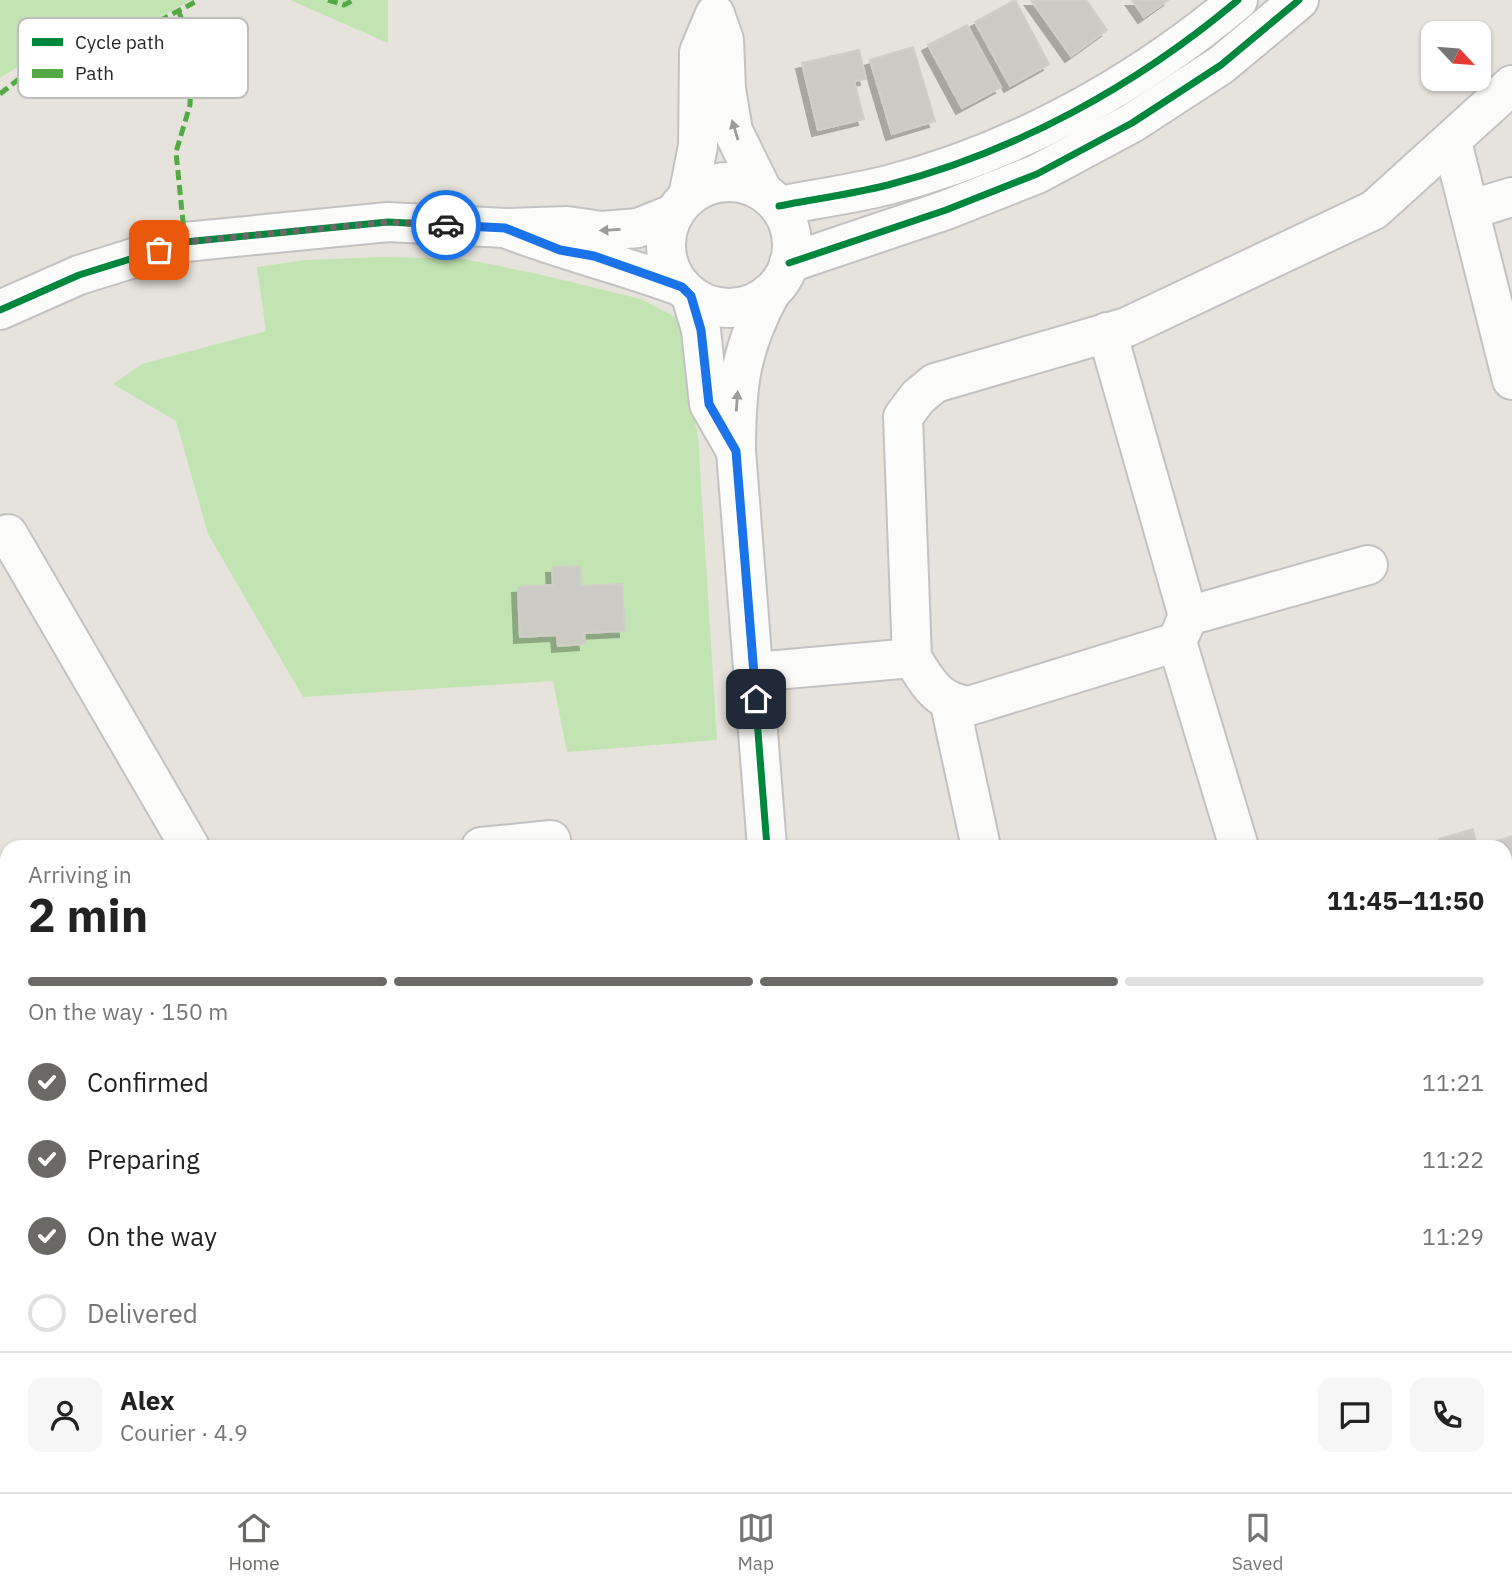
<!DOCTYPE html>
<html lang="en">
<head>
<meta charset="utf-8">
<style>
  body { margin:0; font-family:"IBM Plex Sans",sans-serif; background:#f6f6f6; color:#222; height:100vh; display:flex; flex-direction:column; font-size:26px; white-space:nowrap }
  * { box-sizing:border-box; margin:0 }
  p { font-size:23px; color:#767676 }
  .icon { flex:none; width:38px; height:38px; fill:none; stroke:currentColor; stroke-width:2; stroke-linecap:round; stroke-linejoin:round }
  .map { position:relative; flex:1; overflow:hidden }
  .side { position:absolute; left:0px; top:840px; width:1512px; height:653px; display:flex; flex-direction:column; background:#fff; border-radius:21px 21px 0 0; box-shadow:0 2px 5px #0004 }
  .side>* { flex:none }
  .needle { width:46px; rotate:116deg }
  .controls { position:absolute; left:1421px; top:21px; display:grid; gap:14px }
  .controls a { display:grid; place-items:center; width:70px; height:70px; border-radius:14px; background:#fff; box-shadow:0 2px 5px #0004; font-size:35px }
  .pin { position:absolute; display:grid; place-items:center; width:60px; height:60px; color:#fff; margin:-30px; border-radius:14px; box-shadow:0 4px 10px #0006 }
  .courier { position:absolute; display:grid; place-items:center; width:70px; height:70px; margin:-35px; border:5px solid #1a73e8; border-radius:50%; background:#fff; color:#222; box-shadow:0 2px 9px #0007 }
  .head em { font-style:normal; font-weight:700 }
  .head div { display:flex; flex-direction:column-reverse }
  .head { display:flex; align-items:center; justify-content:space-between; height:119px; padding:0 28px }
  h1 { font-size:46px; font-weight:700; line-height:52px }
  .bar { display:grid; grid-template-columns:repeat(4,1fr); gap:10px 7px; align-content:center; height:84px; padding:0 28px }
  .bar i { height:9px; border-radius:5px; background:#e0e0e0 }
  .bar .on { background:#6a6966 }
  .bar p { grid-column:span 4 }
  .line { display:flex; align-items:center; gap:18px; padding:0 28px; border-top:2px solid #e0e0e0 }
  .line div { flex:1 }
  .round { display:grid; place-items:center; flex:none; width:74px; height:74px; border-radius:14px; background:#f6f6f6 }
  ol { padding:0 28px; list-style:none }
  li { display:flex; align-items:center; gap:21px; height:77px }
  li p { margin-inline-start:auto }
  li .icon { padding:7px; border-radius:50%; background:#6a6966; color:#fff; stroke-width:4 }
  li:last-child { color:#767676 }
  li i { width:38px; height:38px; border:4px solid #e0e0e0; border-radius:50% }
  .menu { display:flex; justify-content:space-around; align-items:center; height:98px; border-top:2px solid #e0e0e0; background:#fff; font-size:19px; color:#767676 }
  .menu a { display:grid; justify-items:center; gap:4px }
  .menu .on { color:#6a6966 }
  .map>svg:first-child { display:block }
  .green { fill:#c2e4b2 }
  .building { fill:#cccac5; stroke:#d1cec8; stroke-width:2; filter:url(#shadow) }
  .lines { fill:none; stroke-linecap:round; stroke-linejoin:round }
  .minor-casing { stroke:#c3c2c2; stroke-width:42 }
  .minor { stroke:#fbfbfa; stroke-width:38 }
  .quiet { stroke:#53aa44; stroke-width:5; stroke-dasharray:10 5; stroke-linecap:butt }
  .cycleway-casing { stroke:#fff; stroke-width:11 }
  .cycleway { stroke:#00873e; stroke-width:7 }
  .oneway { fill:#9c9c9b }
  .done { stroke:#6a6966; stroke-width:7; stroke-dasharray:0 12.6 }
  .route { stroke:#1a73e8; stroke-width:9 }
  .key { fill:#fff; stroke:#bebebe; stroke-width:2 }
  .key-label { font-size:19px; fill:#272727 }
</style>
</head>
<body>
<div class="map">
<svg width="1512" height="1492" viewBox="0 0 1512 1492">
  <defs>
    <filter id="shadow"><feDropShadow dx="-6" dy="6" stdDeviation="0" flood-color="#0004"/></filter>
  </defs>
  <rect width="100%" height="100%" fill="#e6e3dc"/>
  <g class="green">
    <path d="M 0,0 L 191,0 L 119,40 L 36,55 L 0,78 Z"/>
    <path d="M 290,0 L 388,0 L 388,43 Z"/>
    <path d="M 383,257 L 464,259 L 538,274 L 641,299 L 683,321 L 690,401 L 698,436 L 717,740 L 567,752 L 553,681 L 303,697 L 208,534 L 176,421 L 113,384 L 142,364 L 266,331 L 257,267 L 306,260 Z"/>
  </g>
  <g class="building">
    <path d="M 1015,0 L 1049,64 L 1010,86 L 975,22 Z"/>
    <path d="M 1031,0 L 1086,0 L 1107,30 L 1071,56 Z"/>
    <path d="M 1132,0 L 1168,0 L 1144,17 Z"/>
    <path d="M 967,25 L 1001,87 L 962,108 L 928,45 Z"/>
    <path d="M 913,47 L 935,121 L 892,134 L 870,60 Z"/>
    <path d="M 859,50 L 866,79 L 854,81 L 864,119 L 818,130 L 802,63 Z"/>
    <path d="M 580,566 L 581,586 L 622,584 L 625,631 L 584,633 L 585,644 L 558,646 L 557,635 L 520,637 L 518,587 L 553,585 L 552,567 Z"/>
    <path d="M 1473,829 L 1477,847 L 1441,847 L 1439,839 Z"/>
    <path d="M 1512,836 L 1512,903 L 1505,904 L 1505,847 L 1488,847 L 1487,844 Z"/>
    <path d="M 1505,1176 L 1512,1177 L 1508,1215 L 1505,1214 Z"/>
    <path d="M 1512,1340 L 1512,1401 L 1505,1395 L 1505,1349 Z"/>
    <path d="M 1505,1402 L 1512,1407 L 1512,1432 L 1505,1441 Z"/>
    <path d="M 878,1486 L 924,1486 L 925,1492 L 878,1492 Z"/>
    <path d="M 1264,1486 L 1333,1486 L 1328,1492 L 1259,1492 Z"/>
    <path d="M 1399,1486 L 1429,1486 L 1437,1492 L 1394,1492 Z"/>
    <path d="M 1438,1486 L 1469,1486 L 1465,1492 L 1446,1492 Z"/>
    <path d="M 1175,1488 L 1176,1492 L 1137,1492 L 1137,1490 Z"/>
  </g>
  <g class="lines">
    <g class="minor-casing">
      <g id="minor">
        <path d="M 1452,142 L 1512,380"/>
        <circle cx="729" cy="245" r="63"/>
        <path d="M 688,196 L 698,146 L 699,52 L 715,14 L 724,40 L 726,89 L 733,131 L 763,192"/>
        <path d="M 779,206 C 815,199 852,194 888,185 C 1016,152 1137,85 1238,0"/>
        <path d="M 1469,210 L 1512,197"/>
        <path d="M 675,213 L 638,228 L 602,231 L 567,226 L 505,228 C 563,251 624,265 682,287"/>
        <path d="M 789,263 L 946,210 L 1037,174 L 1132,123 L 1221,65 L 1299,0"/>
        <path d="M 691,296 L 701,330 L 709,404 L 736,451 C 736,387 740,349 771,292"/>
        <path d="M 0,310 L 79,275 L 185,242 L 388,222 L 505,228"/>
        <path d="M 1107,332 L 1188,616 L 1177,642 L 1239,847"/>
        <path d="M 736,451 L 767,847"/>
        <path d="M 0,538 L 8,534 L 190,847"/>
        <path d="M 1188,616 L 1368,565"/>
        <path d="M 1177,642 L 969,706 C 937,702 928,683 912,658 L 903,417 L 918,397 L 935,383 L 1127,327 L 1374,210 L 1512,85"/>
        <path d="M 754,672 L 912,658"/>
        <path d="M 950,704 L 981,847"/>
        <path d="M 481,847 L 551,840 L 552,847"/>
        <path d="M 1505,968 L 1512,966"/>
        <path d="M 0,998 L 7,996"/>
        <path d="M 0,1324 L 7,1331"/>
        <path d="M 596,1486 L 596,1492"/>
        <path d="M 806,1486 L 806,1492"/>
        <path d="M 977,1486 L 977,1492"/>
      </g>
    </g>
    <use href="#minor" class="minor"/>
    <g class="quiet">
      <path d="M 328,0 L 344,5 L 354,0"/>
      <path d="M 178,10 L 192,44 L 190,105 L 176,152 L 185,242"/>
      <path d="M 0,94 L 44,59 L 72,46 L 115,44 L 199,0"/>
    </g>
    <g class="cycleway-casing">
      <g id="cycleway">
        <path d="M 779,206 C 815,199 852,194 888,185 C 1016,152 1137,85 1238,0"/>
        <path d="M 789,263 L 946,210 L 1037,174 L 1132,123 L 1221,65 L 1299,0"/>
        <path d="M 0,310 L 79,275 L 185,242 L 388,222 L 505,228"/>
        <path d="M 736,451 L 767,847"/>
      </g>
    </g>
    <use href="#cycleway" class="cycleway"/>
  </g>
  <defs><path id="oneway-solid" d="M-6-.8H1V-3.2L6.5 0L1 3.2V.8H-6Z" transform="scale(1.75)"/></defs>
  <g class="oneway">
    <use href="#oneway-solid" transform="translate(735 130) rotate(-107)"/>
    <use href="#oneway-solid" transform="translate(610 230) rotate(177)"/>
    <use href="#oneway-solid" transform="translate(737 401) rotate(-86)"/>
  </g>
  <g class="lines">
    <path class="done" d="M 159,250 L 185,242 L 388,222 L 446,225"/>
    <path class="route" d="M 446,225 L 505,228 L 560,250 L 594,256 L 657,278 L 682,287 L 691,296 L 701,330 L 709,404 L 736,451 L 756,699"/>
  </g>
  <rect x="18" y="18" width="230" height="80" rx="10" class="key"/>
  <rect x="32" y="38" width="31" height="8" fill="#00873e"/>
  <rect x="32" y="69" width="31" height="9" fill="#53aa44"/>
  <g class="key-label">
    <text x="75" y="49">Cycle path</text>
    <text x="75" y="80">Path</text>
  </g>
</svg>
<div class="controls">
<a><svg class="needle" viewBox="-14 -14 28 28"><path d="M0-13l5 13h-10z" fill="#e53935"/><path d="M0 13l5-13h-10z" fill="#767676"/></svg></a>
</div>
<div class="pin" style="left:159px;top:250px;background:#ea580c"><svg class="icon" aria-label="bag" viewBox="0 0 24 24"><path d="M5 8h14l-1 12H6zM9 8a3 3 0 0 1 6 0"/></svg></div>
<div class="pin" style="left:756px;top:699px;background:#1f2937"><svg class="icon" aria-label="home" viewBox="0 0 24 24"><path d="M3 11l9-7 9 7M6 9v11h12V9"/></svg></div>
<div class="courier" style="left:446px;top:225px"><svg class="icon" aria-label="car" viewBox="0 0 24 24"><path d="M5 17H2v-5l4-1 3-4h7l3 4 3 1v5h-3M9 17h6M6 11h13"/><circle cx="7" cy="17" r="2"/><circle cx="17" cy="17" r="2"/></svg></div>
<section class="side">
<div class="head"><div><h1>2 min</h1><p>Arriving in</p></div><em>11:45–11:50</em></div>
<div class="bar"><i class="on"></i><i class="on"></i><i class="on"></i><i></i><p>On the way · 150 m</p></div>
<ol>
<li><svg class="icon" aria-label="check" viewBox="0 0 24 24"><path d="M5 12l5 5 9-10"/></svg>Confirmed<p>11:21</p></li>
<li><svg class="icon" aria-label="check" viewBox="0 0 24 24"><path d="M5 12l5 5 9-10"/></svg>Preparing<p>11:22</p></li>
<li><svg class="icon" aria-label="check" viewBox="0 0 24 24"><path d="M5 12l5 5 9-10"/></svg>On the way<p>11:29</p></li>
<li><i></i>Delivered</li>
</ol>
<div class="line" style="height:126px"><a class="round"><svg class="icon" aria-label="person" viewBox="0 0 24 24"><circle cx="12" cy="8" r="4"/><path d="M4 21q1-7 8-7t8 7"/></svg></a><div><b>Alex</b><p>Courier · 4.9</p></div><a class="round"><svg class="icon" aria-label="chat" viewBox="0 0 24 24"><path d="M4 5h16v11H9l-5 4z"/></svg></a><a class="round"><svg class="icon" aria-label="phone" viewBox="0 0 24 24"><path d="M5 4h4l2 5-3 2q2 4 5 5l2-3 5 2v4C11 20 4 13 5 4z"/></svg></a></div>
</section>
</div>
<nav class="menu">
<a class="on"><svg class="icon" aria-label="home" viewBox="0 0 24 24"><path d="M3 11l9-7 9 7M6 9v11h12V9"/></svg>Home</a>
<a><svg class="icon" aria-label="map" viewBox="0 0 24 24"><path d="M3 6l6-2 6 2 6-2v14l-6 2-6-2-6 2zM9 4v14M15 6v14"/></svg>Map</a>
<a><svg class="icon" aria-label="saved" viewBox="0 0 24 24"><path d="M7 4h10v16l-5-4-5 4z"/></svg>Saved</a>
</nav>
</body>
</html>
